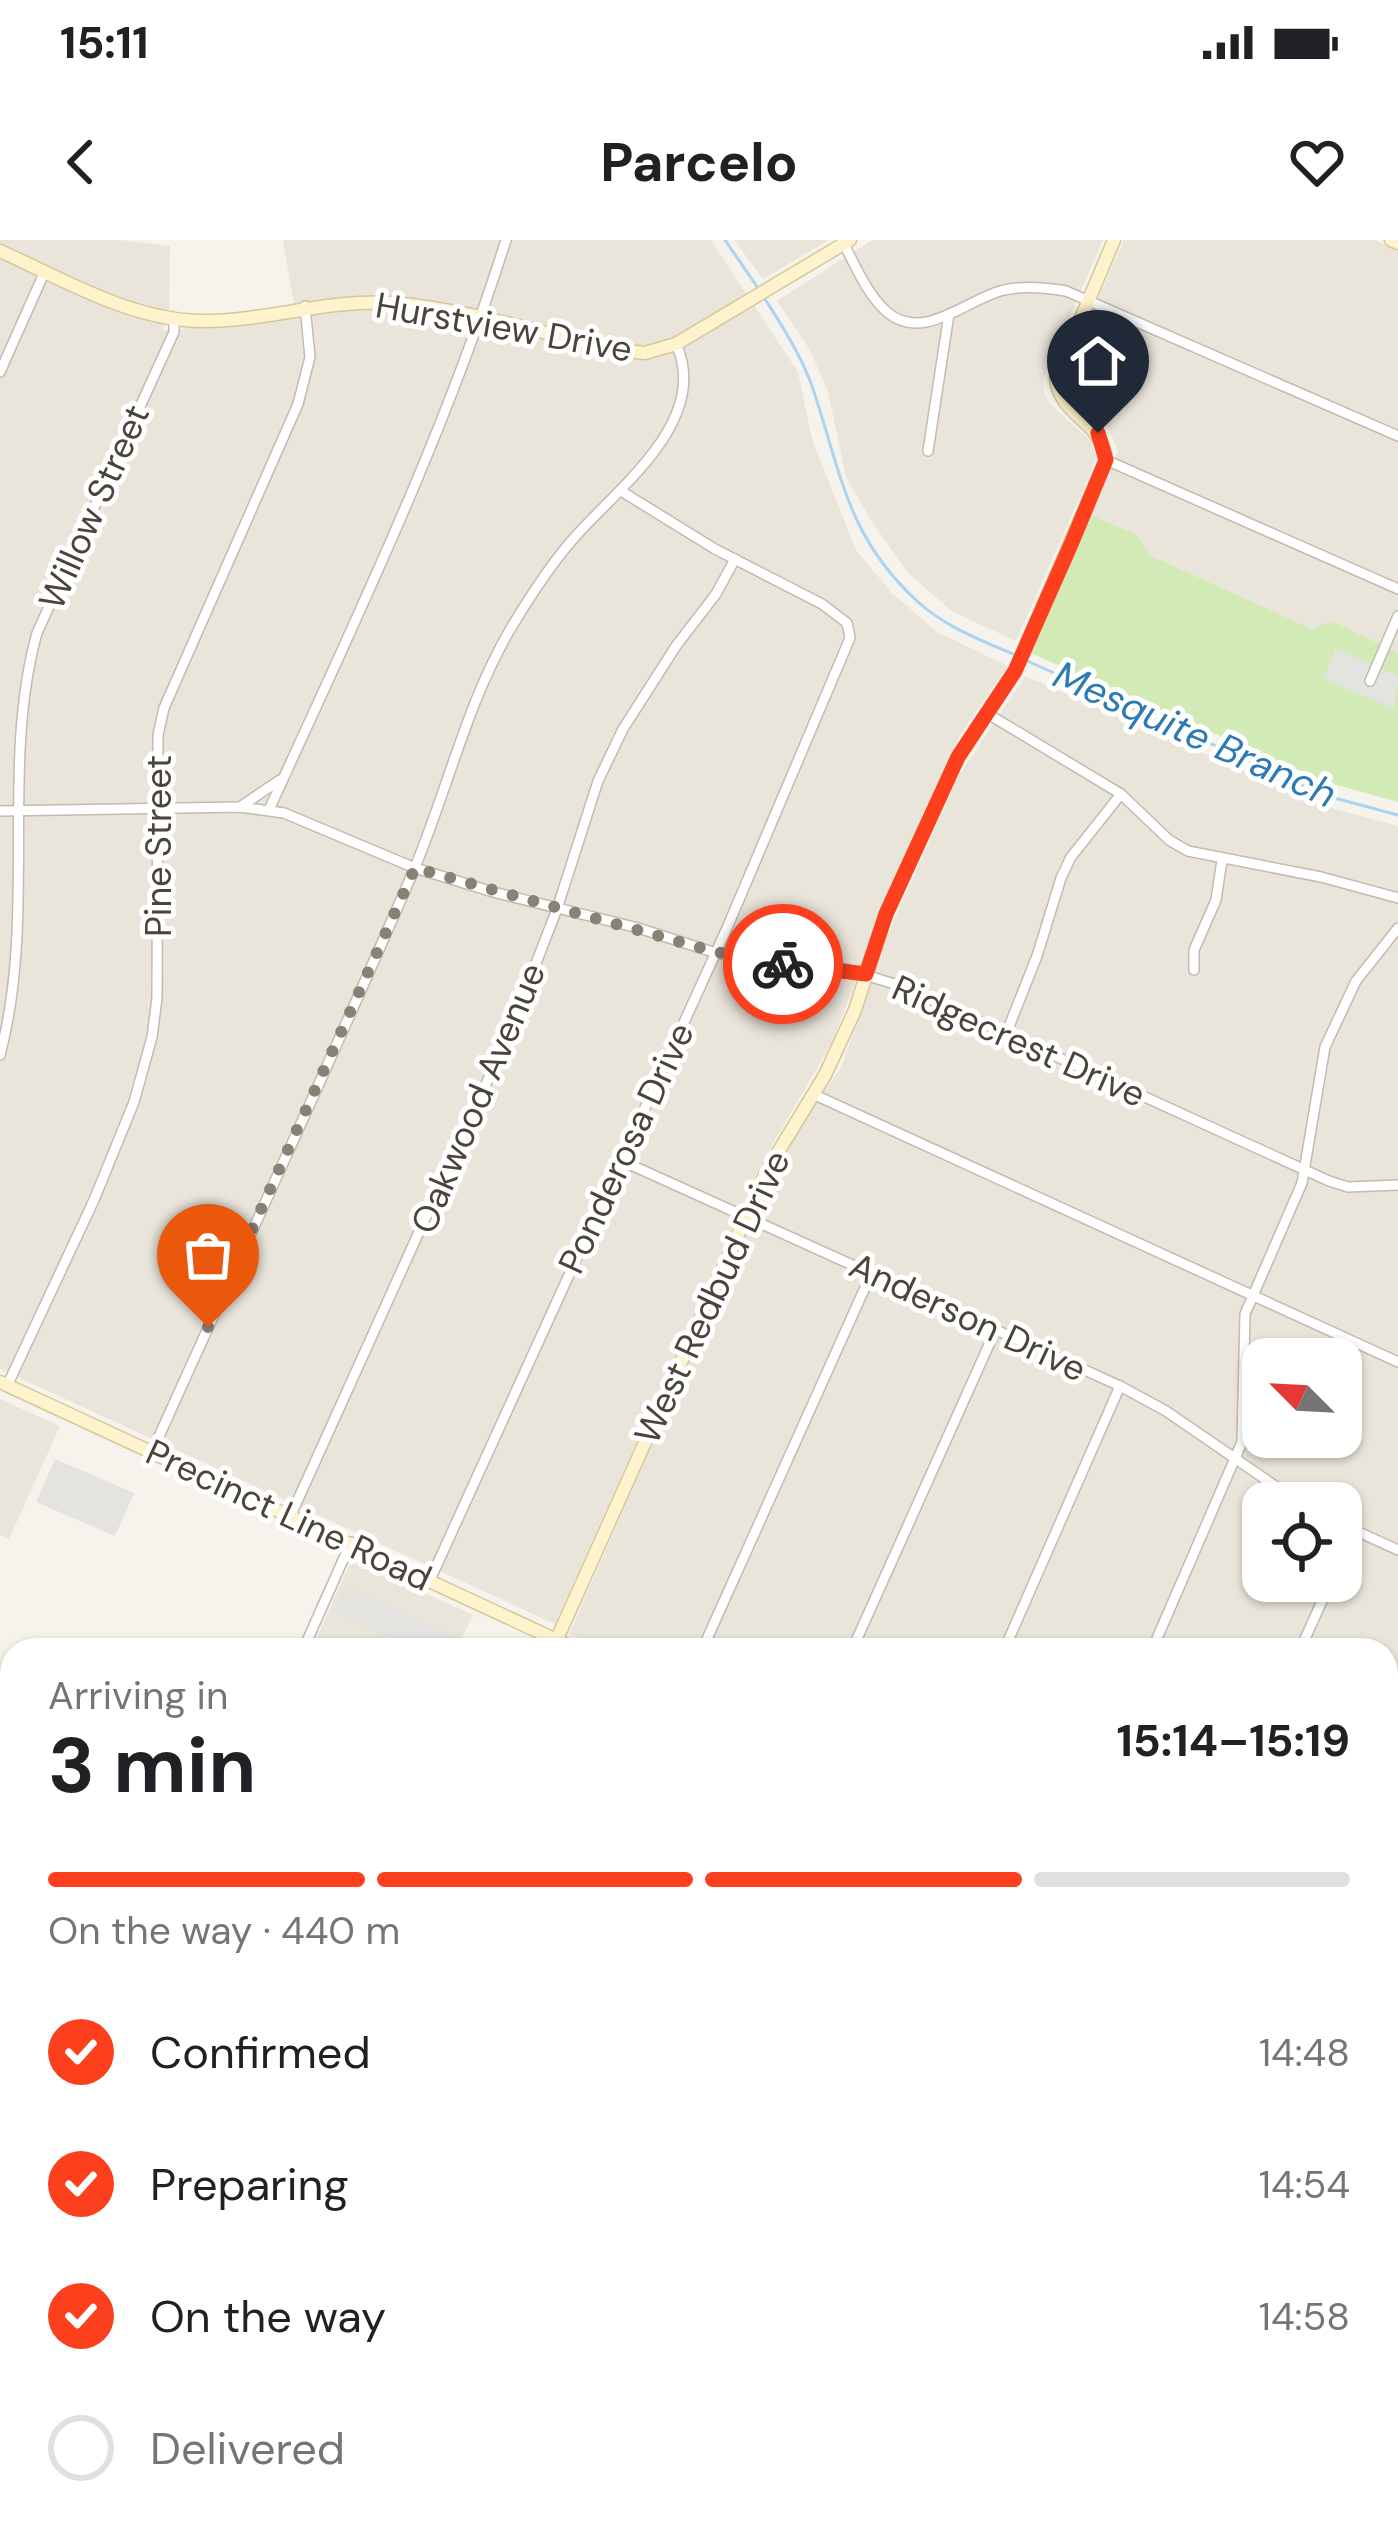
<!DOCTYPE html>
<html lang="en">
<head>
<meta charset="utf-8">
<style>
  body { margin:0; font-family:"DM Sans",sans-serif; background:#f6f6f6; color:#202124; height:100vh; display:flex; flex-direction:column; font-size:45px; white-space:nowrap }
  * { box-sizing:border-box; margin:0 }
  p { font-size:39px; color:#757577 }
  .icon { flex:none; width:66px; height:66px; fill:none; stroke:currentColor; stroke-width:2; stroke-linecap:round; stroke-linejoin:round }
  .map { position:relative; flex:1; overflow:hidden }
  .panel { position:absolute; left:0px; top:1398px; width:1398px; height:900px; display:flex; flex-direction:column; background:#fff; border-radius:36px 36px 0 0; box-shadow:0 3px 9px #0004 }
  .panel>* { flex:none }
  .needle { width:78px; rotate:294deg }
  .controls { position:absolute; left:1242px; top:1098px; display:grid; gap:24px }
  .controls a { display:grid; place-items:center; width:120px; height:120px; border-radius:24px; background:#fff; box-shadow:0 3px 9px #0004; font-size:60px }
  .pin { position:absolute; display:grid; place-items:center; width:102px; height:102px; color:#fff; margin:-123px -51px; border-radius:50% 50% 50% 0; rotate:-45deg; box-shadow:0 0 12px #0007 }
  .pin .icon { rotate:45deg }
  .courier { position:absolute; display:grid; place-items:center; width:120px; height:120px; margin:-60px; border:9px solid #fc3f1d; border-radius:50%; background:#fff; color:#222; box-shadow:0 3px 15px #0007 }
  .summary em { font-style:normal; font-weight:700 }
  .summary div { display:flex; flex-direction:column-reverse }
  .summary { display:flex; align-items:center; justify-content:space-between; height:204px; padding:0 48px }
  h1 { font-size:78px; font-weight:700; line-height:90px }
  .bar { display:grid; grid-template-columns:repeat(4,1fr); gap:18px 12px; align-content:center; height:144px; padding:0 48px }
  .bar i { height:15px; border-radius:9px; background:#e0e0e0 }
  .bar .current { background:#fc3f1d }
  .bar p { grid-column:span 4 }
  ol { padding:0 48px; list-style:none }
  li { display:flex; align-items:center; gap:36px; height:132px }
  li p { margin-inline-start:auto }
  li .icon { padding:12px; border-radius:50%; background:#fc3f1d; color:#fff; stroke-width:4 }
  li:last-child { color:#757577 }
  li i { width:66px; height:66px; border:6px solid #e0e0e0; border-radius:50% }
  .status { display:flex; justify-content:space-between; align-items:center; height:84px; padding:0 60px; background:#fff; direction:ltr }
  .status svg { height:33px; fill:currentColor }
  header { display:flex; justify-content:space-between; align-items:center; height:156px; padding:0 48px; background:#fff; font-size:54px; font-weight:700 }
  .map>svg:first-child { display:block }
  .residential { fill:#eae5da; fill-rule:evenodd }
  .green { fill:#d2eab5 }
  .parking { fill:#e5e3e0 }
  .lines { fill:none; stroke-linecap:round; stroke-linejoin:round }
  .stream { stroke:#a9d4f2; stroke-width:3 }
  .river { stroke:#a9d4f2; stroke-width:18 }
  .street-casing { stroke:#c2bbae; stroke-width:12 }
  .secondary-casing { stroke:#d6c79b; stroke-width:15 }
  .street { stroke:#fff; stroke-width:9 }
  .secondary { stroke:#fff3cd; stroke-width:12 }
  .done { stroke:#878178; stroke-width:12; stroke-dasharray:0 21.6 }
  .route { stroke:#fc3f1d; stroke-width:15 }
  .labels { text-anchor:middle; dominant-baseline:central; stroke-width:10; stroke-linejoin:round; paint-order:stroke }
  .street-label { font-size:36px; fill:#4b4439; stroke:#fff }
  .water-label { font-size:39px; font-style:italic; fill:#2e7ab2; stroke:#fff }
</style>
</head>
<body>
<div class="status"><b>15:11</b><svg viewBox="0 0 49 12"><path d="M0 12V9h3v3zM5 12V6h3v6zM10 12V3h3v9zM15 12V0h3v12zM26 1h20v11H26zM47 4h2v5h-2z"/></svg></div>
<header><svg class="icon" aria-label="back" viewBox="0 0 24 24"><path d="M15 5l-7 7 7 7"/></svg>Parcelo<svg class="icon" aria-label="heart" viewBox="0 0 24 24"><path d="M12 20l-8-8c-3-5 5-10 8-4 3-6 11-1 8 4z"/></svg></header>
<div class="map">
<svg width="1398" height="2298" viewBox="0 0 1398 2298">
  <rect width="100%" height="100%" fill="#f6f3ec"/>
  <g class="residential">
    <path d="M 0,0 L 120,0 L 170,6 L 169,69 L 162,91 L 296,77 L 283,0 L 711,0 L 798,132 L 812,199 L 856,310 L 892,353 L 937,392 L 1008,426 L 960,495 L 923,573 L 831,804 L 759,928 L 555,1384 L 0,1129 Z"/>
    <path d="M 734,0 L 829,0 L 763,39 Z"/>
    <path d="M 872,0 L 1103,0 L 1043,138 L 1044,154 L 1051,165 L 1091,201 L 1097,218 L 1016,401 L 953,372 L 908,333 L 872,282 L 846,237 L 828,152 L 810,110 L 777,61 Z"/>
    <path d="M 1124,0 L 1374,0 L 1398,11 L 1398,413 L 1333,382 L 1312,389 L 1208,342 L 1149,315 L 1136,294 L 1091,275 L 1118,211 L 1107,186 L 1071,157 L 1067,144 L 1070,122 Z"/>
    <path d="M 1025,436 L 1331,568 L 1398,586 L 1398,1669 L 1386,1663 L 1386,1410 L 603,1410 L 569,1394 L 760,959 L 790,900 L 842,826 L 879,714 L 958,537 ZM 1263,1119 L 1341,1119 L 1341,1197 L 1263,1197 ZM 1263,1263 L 1341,1263 L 1341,1341 L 1263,1341 Z"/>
    <path d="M 0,1159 L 60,1186 L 9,1299 L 0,1295 Z"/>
    <path d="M 357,1322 L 473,1375 L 456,1410 L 311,1410 L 349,1326 Z"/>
  </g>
  <g class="green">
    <path d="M 1091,275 L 1136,294 L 1149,315 L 1312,389 L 1332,381 L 1398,413 L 1398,562 L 1326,542 L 1031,413 Z"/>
    <path d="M 0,1544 L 12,1549 L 12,1959 L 0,1954 Z"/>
    <path d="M 1386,1805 L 1398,1810 L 1398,2298 L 1202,2298 L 1205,2286 L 1386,2286 Z"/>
    <path d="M 175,2286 L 510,2286 L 541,2298 L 169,2298 Z"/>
    <path d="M 554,2286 L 736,2286 L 731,2298 L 549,2298 Z"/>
  </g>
  <g class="parking">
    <path d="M 1336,409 L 1398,436 L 1394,469 L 1323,438 Z"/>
    <path d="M 55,1219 L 134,1253 L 115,1296 L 36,1262 Z"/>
    <path d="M 346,1346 L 461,1398 L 456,1410 L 417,1410 L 334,1372 Z"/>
  </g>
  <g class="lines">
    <g class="stream">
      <path d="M 725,0 L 758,48"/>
      <path d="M 763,56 C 781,84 801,115 812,146 C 841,231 846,296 917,361 C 945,387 981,400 1015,415"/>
      <path d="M 1023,419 L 1327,556 L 1398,575"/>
    </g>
    <g class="river">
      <path d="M 1386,2105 L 1398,2107"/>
      <path d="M 655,2298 L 664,2286"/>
    </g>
    <g class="street-casing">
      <g id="street">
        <path d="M 842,0 C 854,23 867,55 887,72 C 922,102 964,62 1000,51 C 1022,45 1044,47 1066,51 L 1398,196"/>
        <path d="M 0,132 L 45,31"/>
        <path d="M 928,211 L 949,74"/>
        <path d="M 1106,220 L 1398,349"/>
        <path d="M 1370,441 L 1398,376"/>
        <path d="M 988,474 L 1121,554 L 1169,600 L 1188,611 L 1321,637 L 1398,658"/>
        <path d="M 240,567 L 280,540"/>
        <path d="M 269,570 C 354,383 444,197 506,0"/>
        <path d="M 0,571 L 240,567 L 284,573 L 415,628 L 493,652 L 638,688 L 716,713 L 750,720 L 846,729 L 904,747 L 1329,941 L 1348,947 L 1398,945"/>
        <path d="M 1194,730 L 1194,710 L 1216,660 L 1222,620"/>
        <path d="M 1006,794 L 1037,716 L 1061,638 L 1071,617 L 1121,554"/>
        <path d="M 0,815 C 37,676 0,525 37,393 L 174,92 L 174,79"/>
        <path d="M 815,855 L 1398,1122"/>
        <path d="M 620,920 L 1120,1146 L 1166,1171 L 1300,1263"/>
        <path d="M 7,1146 L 94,960 L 134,862 L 152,797 L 157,758 L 158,495 L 164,468 L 298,164 L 310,117 L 305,66"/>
        <path d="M 152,1212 C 239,1018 329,826 413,632 C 447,552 467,462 511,388 C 529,358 551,324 574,298 C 619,247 711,180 676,104"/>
        <path d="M 291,1275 L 509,793 L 557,669 L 598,541 L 623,489 L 676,406 L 716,354 L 735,319"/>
        <path d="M 1341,1284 L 1398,1310"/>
        <path d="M 1341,1319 L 1354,1290"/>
        <path d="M 430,1340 L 727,688 L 850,398 L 847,383 L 822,364 L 715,309 L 621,251"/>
        <path d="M 303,1410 L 351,1302"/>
        <path d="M 702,1410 L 872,1032"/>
        <path d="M 852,1410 L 996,1089"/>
        <path d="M 1004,1410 L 1120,1146"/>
        <path d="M 1152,1410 L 1242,1202 L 1245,1074 L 1302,943 L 1325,807 L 1356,741 L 1398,688"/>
        <path d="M 1300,1410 L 1331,1341"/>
        <path d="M 1386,1603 L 1398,1563"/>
        <path d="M 0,2036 L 12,2010"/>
        <path d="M 825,2298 L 829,2286"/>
        <path d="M 973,2298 L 977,2286"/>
        <path d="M 1119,2298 L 1121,2286"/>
      </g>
    </g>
    <g class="secondary-casing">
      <g id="secondary">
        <path d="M 1391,0 L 1398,3"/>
        <path d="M 0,11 C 63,39 128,79 199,81 C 264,82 326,59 392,63 C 467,69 544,94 618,110 L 645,113 L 676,104 L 850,0"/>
        <path d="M 0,1142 L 578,1410"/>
        <path d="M 552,1410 L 766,932 L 825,835 L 855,770 L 886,674 L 958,517 L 1015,431 L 1106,220 C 1103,181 1060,177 1056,138 L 1114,0"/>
        <path d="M 1386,1785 L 1398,1790"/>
        <path d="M 0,2246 L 12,2236"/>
      </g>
    </g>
    <use href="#street" class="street"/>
    <use href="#secondary" class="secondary"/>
  </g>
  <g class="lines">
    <path class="done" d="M 208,1087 L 415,628 L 716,712 L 783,724"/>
    <path class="route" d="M 783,724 L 866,734 L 886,674 L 958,517 L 1015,431 L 1072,302 L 1106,220 L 1098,193"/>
  </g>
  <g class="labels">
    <g class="street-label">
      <text transform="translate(504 87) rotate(10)">Hurstview Drive</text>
      <text transform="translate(94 267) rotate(-66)">Willow Street</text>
      <text transform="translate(158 606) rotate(-90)">Pine Street</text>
      <text transform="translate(1019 801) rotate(24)">Ridgecrest Drive</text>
      <text transform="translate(478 858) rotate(-67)">Oakwood Avenue</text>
      <text transform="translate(626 908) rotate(-65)">Ponderosa Drive</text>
      <text transform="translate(712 1057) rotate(-65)">West Redbud Drive</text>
      <text transform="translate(968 1077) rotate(25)">Anderson Drive</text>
      <text transform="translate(289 1275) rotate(25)">Precinct Line Road</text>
    </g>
    <g class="water-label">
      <text transform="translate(1195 494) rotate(24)">Mesquite Branch</text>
    </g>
  </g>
</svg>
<div class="controls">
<a><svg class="needle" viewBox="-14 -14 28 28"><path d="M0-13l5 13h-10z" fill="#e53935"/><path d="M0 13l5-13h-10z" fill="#757577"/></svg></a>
<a><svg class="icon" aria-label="locate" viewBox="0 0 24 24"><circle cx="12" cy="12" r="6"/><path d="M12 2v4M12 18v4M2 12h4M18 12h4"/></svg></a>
</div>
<div class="pin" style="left:208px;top:1087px;background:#ea580c"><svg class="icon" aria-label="bag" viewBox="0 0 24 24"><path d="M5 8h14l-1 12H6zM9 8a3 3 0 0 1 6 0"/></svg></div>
<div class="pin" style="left:1098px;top:193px;background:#1f2937"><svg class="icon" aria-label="home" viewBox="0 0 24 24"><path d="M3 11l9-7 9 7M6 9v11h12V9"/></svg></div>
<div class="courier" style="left:783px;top:724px"><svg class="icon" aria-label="bike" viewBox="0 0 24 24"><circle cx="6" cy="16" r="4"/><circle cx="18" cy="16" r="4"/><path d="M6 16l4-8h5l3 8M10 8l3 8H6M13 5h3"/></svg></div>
<section class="panel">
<div class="summary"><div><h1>3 min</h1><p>Arriving in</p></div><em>15:14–15:19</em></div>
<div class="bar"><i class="current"></i><i class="current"></i><i class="current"></i><i></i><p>On the way · 440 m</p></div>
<ol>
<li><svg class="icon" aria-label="check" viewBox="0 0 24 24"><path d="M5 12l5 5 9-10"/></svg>Confirmed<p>14:48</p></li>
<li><svg class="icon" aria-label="check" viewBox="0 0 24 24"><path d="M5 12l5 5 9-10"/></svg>Preparing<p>14:54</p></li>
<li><svg class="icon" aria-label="check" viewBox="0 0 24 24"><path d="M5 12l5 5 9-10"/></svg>On the way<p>14:58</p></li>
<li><i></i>Delivered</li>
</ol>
</section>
</div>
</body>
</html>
